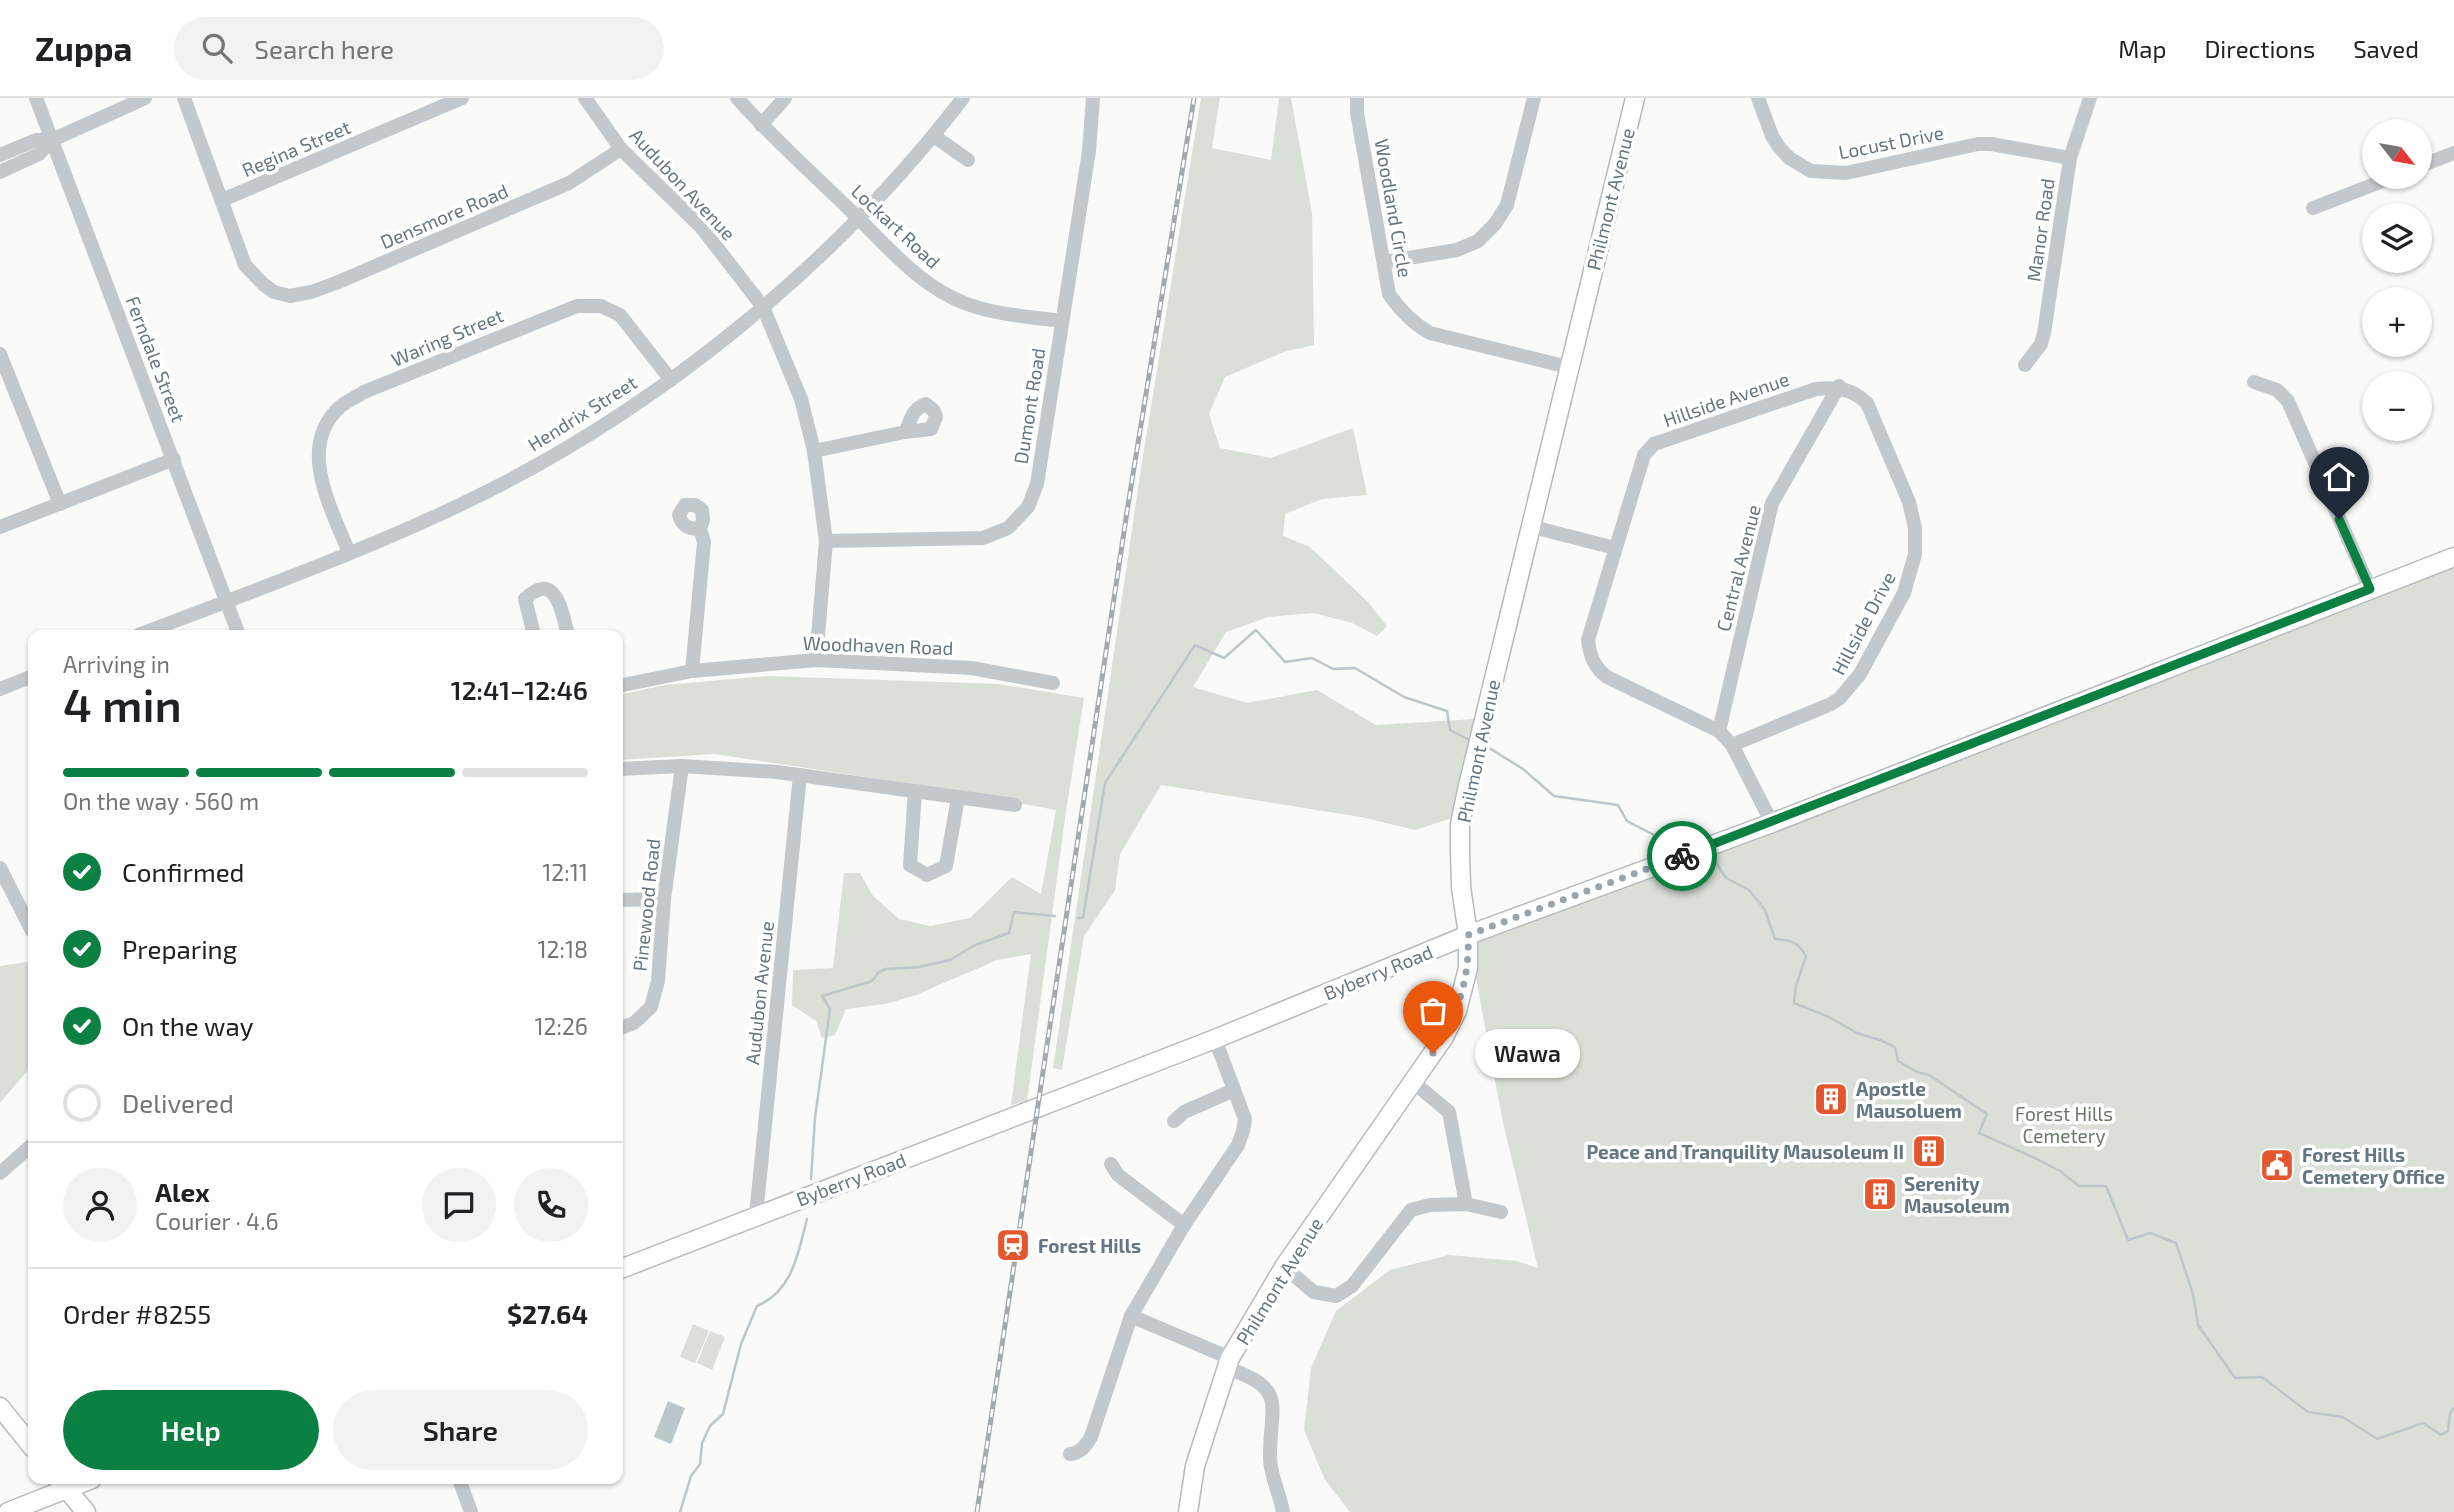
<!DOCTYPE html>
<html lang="en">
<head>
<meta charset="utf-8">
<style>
  body { margin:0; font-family:"Exo 2",sans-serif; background:#f2f2f2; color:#202124; height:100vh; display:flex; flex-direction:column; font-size:26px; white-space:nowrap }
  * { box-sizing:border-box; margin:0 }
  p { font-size:23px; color:#757577 }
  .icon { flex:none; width:38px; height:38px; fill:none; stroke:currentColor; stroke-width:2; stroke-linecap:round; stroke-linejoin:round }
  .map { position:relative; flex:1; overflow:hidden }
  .side { position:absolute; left:28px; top:532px; width:595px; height:854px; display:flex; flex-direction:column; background:#fff; border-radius:14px; box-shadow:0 2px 5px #0004 }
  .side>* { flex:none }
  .needle { width:46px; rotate:121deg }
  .controls { position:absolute; left:2362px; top:21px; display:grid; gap:14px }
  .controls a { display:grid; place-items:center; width:70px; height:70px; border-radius:50%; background:#fff; box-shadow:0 2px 5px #0004; font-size:35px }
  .pin { position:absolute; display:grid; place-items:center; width:60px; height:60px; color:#fff; margin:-72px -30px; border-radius:50% 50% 50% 0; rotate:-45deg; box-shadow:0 0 7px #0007 }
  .pin .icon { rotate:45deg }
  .courier { position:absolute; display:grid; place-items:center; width:70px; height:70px; margin:-35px; border:5px solid #0b8043; border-radius:50%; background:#fff; color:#222; box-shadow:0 2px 9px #0007 }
  .bubble { position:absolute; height:49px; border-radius:24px; background:#fff; box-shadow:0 2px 5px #0004; font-size:23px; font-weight:600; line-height:49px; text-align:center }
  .summary em { font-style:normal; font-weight:600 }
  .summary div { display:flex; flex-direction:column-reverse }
  .summary { display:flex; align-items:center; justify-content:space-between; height:119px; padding:0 35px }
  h1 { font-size:46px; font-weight:600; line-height:52px }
  .bar { display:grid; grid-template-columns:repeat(4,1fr); gap:10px 7px; align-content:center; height:84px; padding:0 35px }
  .bar i { height:9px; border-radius:5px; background:#e0e0e0 }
  .bar .on { background:#0b8043 }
  .bar p { grid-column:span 4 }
  .line { display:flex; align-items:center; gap:18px; padding:0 35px; border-top:2px solid #e0e0e0 }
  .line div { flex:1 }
  .round { display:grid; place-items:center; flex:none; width:74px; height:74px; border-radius:37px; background:#f2f2f2 }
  ol { padding:0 35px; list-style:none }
  li { display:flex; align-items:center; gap:21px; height:77px }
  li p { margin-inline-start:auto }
  li .icon { padding:7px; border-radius:50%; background:#0b8043; color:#fff; stroke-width:4 }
  li:last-child { color:#757577 }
  li i { width:38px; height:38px; border:4px solid #e0e0e0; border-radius:50% }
  .primary-button { display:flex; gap:14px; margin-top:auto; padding:14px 35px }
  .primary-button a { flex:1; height:80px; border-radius:42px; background:#0b8043; color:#fff; font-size:28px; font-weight:600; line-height:80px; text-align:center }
  .primary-button a+a { background:#f2f2f2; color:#202124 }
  header { display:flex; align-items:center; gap:42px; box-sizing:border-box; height:98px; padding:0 35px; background:#fff; border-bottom:2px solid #e0e0e0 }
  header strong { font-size:33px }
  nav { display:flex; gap:38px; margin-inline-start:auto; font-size:24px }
  .search { width:490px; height:63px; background:#f2f2f2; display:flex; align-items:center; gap:18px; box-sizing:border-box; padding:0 24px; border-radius:38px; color:#757577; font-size:26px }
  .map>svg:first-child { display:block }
  .green { fill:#dadfd7 }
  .water { fill:#bbc7cb }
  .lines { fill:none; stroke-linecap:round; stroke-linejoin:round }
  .stream { stroke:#bbc7cb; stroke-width:2.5 }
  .major-casing { stroke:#b5babe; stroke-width:21 }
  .minor { stroke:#c3c8cc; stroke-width:14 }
  .major { stroke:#fff; stroke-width:18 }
  .rail-casing { stroke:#a2aab0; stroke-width:5 }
  .rail { stroke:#fff; stroke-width:2.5; stroke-dasharray:8; stroke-linecap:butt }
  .done { stroke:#99a4ac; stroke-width:7; stroke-dasharray:0 12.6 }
  .route { stroke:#0b8043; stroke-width:9 }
  .labels { text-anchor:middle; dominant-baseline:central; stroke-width:7; stroke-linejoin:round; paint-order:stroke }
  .street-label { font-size:19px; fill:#657683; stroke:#fff }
  .poi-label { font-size:19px; font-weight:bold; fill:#657683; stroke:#fff; text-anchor:start }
  .park-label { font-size:19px; fill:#687a64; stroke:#fff }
</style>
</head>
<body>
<header>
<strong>Zuppa</strong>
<div class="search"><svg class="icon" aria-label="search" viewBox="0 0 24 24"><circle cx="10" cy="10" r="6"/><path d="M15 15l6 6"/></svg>Search here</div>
<nav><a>Map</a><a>Directions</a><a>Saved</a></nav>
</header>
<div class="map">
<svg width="2454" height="1414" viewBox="0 0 2454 1414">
  <rect width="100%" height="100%" fill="#fafaf8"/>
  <g class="green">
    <path d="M 1201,0 L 1220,0 L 1212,50 L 1271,62 L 1279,0 L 1291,0 L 1312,115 L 1314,247 L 1284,254 L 1225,279 L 1209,316 L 1220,350 L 1271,360 L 1353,330 L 1367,397 L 1322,401 L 1285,416 L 1283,438 L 1310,449 L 1368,504 L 1387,528 L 1377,538 L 1352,525 L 1314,515 L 1268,519 L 1226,534 L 1193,589 L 1247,605 L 1317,592 L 1376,627 L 1475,621 L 1452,720 L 1415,732 L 1361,719 L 1161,687 L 1120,756 L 1115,792 L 1084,838 L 1062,972 L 1053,970 L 1140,377 Z"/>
    <path d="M 2454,461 L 2454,1414 L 1350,1414 L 1325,1382 L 1304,1332 L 1311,1270 L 1336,1213 L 1390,1172 L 1449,1157 L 1517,1163 L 1538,1170 L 1502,1020 L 1468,837 Z"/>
    <path d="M 768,578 L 999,586 L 1084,600 L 1066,713 L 1027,1003 L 1011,1007 L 1031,856 L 997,862 L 916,897 L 885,906 L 846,911 L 835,937 L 822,940 L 816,923 L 792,907 L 793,872 L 833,870 L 844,775 L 860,775 L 873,798 L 899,821 L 930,828 L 970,820 L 1012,779 L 1041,796 L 1056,712 L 951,692 L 715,656 L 618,662 L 618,597 L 665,587 Z"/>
    <path d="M 33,863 L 33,966 L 0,1005 L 0,868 Z"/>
    <path d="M 693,1226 L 709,1233 L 695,1265 L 680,1259 Z"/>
    <path d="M 710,1233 L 725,1239 L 712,1272 L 697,1265 Z"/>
  </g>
  <path class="water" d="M 668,1303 L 685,1310 L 671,1346 L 654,1339 Z"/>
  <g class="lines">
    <g class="stream">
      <path d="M 1486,648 L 1523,671 L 1554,698 L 1618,707 L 1627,723 L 1658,739 L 1696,738 L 1702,743"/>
      <path d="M 1711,757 L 1726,780 L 1749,792 L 1765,812 L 1775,841 C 1791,842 1798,844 1806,858 L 1796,888 L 1794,905 L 1829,919 L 1857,935 L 1880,942 L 1895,949 L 1898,963 L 1917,974 L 1929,977 L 1987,1016 L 1979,1035 L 2035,1060 L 2060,1073 L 2079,1088 L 2106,1088 L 2128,1142 L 2150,1135 L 2176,1145 L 2193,1196 L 2198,1227 L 2235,1280 L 2262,1279 L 2308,1314 L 2343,1319 L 2377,1341 L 2423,1325 L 2441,1337 L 2448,1333 L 2450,1315 L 2454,1310"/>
      <path d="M 1078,820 L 1083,820 L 1105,685 L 1195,547 L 1224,560 L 1256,532 L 1285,564 L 1312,560 L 1333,571 L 1355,570 L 1404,599 L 1447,613 L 1450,632 L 1469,642"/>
      <path d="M 811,1081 L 815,1020 L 830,911 L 822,898 L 872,883 L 879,874 L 886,871 L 919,869 L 950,862 L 975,847 L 1009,835 L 1014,814 L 1055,818"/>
      <path d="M 680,1414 L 691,1378 L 700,1366 L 702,1345 L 710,1328 L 723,1316 L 741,1246 L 757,1208 C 793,1193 798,1155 807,1121"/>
    </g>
    <g class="major-casing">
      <g id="major">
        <path d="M 618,1172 L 1215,941 L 1468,837 L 1772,725 L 2454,459"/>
        <path d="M 0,1309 L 33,1350"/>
        <path d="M 58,1381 L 86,1414"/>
        <path d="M 8,1414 L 92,1381"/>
        <path d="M 1188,1414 L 1195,1368 L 1230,1260 L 1284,1169 L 1444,939 L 1457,913 L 1468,870 L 1468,837 L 1461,789 L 1460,752 L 1460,726 L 1467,692 L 1635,0"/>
      </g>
    </g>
    <g class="minor">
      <path d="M 36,0 L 239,537"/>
      <path d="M 184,0 L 245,167 L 263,186 L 274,194 L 290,198 L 311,194 L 336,185 L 569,85 L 621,51"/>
      <path d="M 585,0 L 621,51 L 701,129 L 763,209 L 801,301 L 814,353 L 826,443 L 816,562"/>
      <path d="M 737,0 C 773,40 813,76 851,113 C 886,147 921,190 967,206 C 997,217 1031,219 1062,223"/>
      <path d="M 1357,0 L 1357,15 L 1389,196 C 1400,212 1412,225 1430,235 L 1568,269"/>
      <path d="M 1758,0 L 1772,38 L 1779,49 L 1789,60 L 1811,73 L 1846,75 L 1978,46 L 1991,46 L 2070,60"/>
      <path d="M 761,27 L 785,0"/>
      <path d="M 934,38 L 968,62"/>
      <path d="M 0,57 L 36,42 L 52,42 L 145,0"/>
      <path d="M 2420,68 L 2454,55"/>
      <path d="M 0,74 L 39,56 L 52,42"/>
      <path d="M 222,102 L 462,0"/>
      <path d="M 2313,110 L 2393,79"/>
      <path d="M 1384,164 L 1457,152 L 1478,143 L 1495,126 L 1507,107 L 1534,0"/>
      <path d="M 0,256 L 60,406"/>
      <path d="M 2025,267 L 2041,246 L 2044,235 L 2070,60 L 2090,0"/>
      <path d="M 2254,284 L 2277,292 L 2288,303 L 2370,491"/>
      <path d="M 814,353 L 905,334 C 912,322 910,312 926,306 L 934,313 L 936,319 L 931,331 L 905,334"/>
      <path d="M 1529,428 L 1615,450"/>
      <path d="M 0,429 L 174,361"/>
      <path d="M 826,443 L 983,440 L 1008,430 L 1028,409 L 1037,386 L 1089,53 L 1093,0"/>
      <path d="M 349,455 C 332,411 295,348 341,308 C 347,303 357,299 364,294 L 577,208 L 601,208 L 620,217 L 671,282"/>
      <path d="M 138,537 C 248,495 360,455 466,404 C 654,314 836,166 963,0"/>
      <path d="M 534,537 L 525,501 C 556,471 562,515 568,537"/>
      <path d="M 692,573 L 704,444 L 700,431 C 688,431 682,428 679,417 L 685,407 L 695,407 L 702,412 L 703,422 L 700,431"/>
      <path d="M 618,588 L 692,573 L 816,562 L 972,570 L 1053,585"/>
      <path d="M 0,591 L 33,578"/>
      <path d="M 1719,633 L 1772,405 L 1839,288"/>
      <path d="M 1732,647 L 1831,606 L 1840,600 L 1860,576 L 1904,495 L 1915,456 L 1915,430 L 1909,404 L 1867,305 C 1851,290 1837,289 1816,291 L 1654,346 L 1644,357 L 1588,542 C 1590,558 1594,569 1607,579 L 1719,633 L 1732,647 L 1772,725"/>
      <path d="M 618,671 L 682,668 L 777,674 L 1015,707"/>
      <path d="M 915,693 L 910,767 L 927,777 L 946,768 L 958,700"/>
      <path d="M 0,770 L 32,833"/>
      <path d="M 618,802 L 664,801"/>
      <path d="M 618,931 L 634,925 L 651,909 L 658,883 L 664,801 L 682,668"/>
      <path d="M 1413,984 L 1449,1014 L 1466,1106"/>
      <path d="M 1174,1023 L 1184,1014 L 1234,992"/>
      <path d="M 1111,1066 L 1118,1077 L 1184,1127"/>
      <path d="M 0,1075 L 33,1046"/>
      <path d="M 756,1117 L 800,677"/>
      <path d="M 1284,1169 L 1314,1194 L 1336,1198 L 1352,1188 L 1411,1112 L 1430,1107 L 1466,1106 L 1501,1114"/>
      <path d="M 1131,1218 L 1230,1260"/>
      <path d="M 1226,1270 C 1290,1290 1269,1308 1270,1361 C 1271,1379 1280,1397 1283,1414"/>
      <path d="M 1070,1356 C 1081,1355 1086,1347 1091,1339 L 1131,1218 L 1184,1127 L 1238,1047 L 1243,1033 L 1245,1021 L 1215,941"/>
      <path d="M 459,1381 L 471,1414"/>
    </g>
    <use href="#major" class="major"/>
    <g class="rail-casing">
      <path id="rail" d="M 977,1414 L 1128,407 L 1194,0"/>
    </g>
    <use href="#rail" class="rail"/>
  </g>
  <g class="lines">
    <path class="done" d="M 1433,955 C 1457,918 1470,882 1468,837 L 1682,758"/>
    <path class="route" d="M 1682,758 L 2370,491 L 2339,421"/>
  </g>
  <defs>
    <g id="building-square" transform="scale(1.75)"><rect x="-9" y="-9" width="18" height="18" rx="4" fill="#e4572e" stroke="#fff"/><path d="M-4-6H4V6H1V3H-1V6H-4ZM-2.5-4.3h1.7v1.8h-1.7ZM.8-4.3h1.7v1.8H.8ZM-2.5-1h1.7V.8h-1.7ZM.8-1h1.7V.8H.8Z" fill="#fff"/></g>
    <g id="civic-square" transform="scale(1.75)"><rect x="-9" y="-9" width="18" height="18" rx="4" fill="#e4572e" stroke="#fff"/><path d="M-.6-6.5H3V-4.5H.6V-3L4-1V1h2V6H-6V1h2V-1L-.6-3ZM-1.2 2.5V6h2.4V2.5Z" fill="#fff"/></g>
    <g id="station-square" transform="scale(1.75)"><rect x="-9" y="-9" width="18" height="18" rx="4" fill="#e4572e" stroke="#fff"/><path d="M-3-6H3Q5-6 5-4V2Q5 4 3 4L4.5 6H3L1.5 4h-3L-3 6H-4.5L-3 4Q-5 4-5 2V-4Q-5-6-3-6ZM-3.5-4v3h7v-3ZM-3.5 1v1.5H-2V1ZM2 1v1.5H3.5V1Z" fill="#fff"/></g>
  </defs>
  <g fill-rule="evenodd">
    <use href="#building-square" x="1831" y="1001"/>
    <use href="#building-square" x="1929" y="1053"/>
    <use href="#civic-square" x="2277" y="1067"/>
    <use href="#building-square" x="1880" y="1096"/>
    <use href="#station-square" x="1013" y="1147"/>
  </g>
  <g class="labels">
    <g class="street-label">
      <text transform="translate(1891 44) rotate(-11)">Locust Drive</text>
      <text transform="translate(296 50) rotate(-23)">Regina Street</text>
      <text transform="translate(683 86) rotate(47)">Audubon Avenue</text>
      <text transform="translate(1610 101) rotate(-76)">Philmont Avenue</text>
      <text transform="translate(1394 110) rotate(80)">Woodland Circle</text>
      <text transform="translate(444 118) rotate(-23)">Densmore Road</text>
      <text transform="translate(896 128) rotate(43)">Lockart Road</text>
      <text transform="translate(2040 132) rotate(-82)">Manor Road</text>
      <text transform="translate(447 239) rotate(-23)">Waring Street</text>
      <text transform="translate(156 261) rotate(69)">Ferndale Street</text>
      <text transform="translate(1726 301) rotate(-19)">Hillside Avenue</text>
      <text transform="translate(1029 308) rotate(-81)">Dumont Road</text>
      <text transform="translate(582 315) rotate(-32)">Hendrix Street</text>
      <text transform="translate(1738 470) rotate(-76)">Central Avenue</text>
      <text transform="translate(1863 525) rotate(-62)">Hillside Drive</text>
      <text transform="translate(878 547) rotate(2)">Woodhaven Road</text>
      <text transform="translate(1478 653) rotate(-78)">Philmont Avenue</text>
      <text transform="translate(646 807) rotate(-84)">Pinewood Road</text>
      <text transform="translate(1378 874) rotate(-22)">Byberry Road</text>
      <text transform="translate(759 895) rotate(-84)">Audubon Avenue</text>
      <text transform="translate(851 1081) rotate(-21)">Byberry Road</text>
      <text transform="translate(1279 1183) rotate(-58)">Philmont Avenue</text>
    </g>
    <g class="poi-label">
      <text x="1856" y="990">Apostle<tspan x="1856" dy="22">Mausoluem</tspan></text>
      <text x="1904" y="1053" text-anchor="end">Peace and Tranquility Mausoleum II</text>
      <text x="2302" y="1056">Forest Hills<tspan x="2302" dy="22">Cemetery Office</tspan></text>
      <text x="1904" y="1085">Serenity<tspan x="1904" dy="22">Mausoleum</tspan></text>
      <text x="1038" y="1147">Forest Hills</text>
    </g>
    <g class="park-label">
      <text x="2064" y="1015">Forest Hills<tspan x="2064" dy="22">Cemetery</tspan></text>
    </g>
  </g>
</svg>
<div class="controls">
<a><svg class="needle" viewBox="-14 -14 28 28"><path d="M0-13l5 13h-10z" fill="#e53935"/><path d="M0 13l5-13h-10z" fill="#757577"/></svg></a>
<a><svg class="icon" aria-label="layers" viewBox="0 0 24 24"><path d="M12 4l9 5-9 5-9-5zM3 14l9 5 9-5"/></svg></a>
<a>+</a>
<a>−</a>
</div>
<div class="pin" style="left:1433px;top:955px;background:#ea580c"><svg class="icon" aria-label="bag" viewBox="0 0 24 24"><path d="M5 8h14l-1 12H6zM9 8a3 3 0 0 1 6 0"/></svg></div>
<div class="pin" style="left:2339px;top:421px;background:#1f2937"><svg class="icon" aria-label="home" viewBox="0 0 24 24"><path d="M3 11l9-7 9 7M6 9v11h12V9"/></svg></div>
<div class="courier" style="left:1682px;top:758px"><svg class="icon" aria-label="bike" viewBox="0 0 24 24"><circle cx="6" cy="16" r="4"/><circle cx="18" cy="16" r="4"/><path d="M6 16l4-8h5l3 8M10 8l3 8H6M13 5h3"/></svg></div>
<div class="bubble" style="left:1475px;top:931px;width:105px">Wawa</div>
<section class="side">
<div class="summary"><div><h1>4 min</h1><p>Arriving in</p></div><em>12:41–12:46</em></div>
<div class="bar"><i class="on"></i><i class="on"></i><i class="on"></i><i></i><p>On the way · 560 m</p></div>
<ol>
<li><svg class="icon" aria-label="check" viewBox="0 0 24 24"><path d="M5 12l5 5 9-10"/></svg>Confirmed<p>12:11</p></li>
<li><svg class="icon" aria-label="check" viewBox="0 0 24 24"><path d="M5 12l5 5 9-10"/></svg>Preparing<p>12:18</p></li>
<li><svg class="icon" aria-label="check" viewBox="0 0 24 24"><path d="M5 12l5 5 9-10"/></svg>On the way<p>12:26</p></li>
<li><i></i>Delivered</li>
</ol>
<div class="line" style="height:126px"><a class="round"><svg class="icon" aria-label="person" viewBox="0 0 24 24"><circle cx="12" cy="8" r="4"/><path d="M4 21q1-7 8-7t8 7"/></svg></a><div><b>Alex</b><p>Courier · 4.6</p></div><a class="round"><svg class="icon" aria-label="chat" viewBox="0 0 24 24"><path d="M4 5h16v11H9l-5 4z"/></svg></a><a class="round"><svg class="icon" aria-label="phone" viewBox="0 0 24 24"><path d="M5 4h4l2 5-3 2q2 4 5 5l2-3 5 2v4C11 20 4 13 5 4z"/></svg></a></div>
<div class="line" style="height:91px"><div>Order #8255</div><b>$27.64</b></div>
<div class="primary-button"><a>Help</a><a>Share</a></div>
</section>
</div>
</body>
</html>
